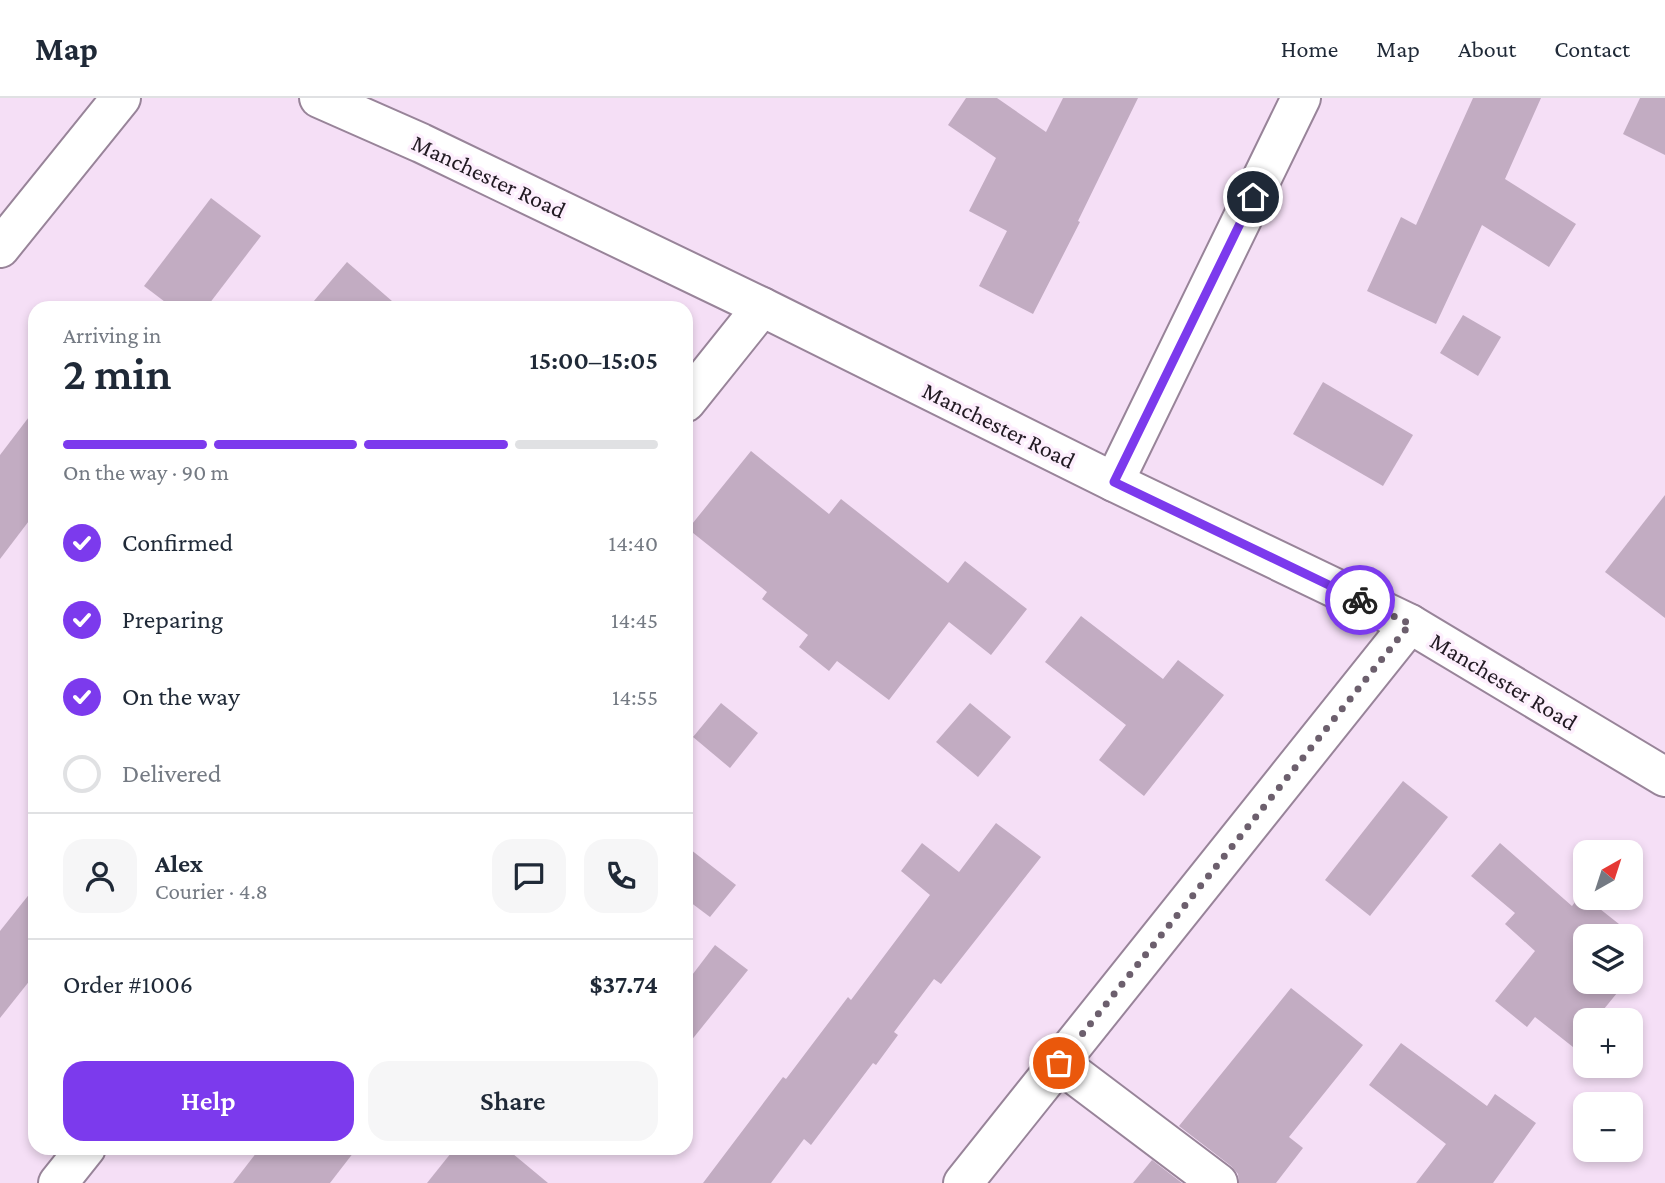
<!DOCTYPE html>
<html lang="en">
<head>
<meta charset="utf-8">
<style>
  body { margin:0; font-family:"Crimson Pro",serif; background:#f6f6f7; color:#1f2937; height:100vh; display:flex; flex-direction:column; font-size:26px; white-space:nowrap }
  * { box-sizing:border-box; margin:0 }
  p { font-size:23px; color:#747a83 }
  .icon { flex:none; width:38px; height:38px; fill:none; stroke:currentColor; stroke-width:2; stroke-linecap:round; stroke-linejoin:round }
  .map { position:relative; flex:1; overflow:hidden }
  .sheet { position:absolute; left:28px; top:203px; width:665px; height:854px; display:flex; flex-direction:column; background:#fff; border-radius:21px; box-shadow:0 4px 10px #0003 }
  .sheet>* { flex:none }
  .needle { width:46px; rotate:39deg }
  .fabs { position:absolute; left:1573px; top:742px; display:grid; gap:14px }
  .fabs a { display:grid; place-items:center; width:70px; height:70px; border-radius:14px; background:#fff; box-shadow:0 4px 10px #0003; font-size:35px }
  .pin { position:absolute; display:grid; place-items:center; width:60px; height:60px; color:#fff; margin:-30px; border:4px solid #fff; border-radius:50%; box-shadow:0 2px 7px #0007 }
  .courier { position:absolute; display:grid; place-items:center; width:70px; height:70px; margin:-35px; border:5px solid #7c3aed; border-radius:50%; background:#fff; color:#222; box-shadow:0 2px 9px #0007 }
  .summary em { font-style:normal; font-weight:600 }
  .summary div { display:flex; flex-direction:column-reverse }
  .summary { display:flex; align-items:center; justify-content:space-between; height:119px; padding:0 35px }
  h1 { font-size:46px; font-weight:600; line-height:52px }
  .bar { display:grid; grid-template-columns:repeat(4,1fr); gap:10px 7px; align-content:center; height:84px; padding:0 35px }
  .bar i { height:9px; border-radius:5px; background:#e0e1e3 }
  .bar .current { background:#7c3aed }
  .bar p { grid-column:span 4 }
  .line { display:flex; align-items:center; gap:18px; padding:0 35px; border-top:2px solid #e0e1e3 }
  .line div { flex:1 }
  .round { display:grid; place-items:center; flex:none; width:74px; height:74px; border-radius:21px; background:#f6f6f7 }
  ol { padding:0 35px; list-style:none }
  li { display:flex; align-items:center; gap:21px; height:77px }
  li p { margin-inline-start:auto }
  li .icon { padding:7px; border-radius:50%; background:#7c3aed; color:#fff; stroke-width:4 }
  li:last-child { color:#747a83 }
  li i { width:38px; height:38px; border:4px solid #e0e1e3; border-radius:50% }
  .cta { display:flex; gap:14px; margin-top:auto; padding:14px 35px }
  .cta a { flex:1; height:80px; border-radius:21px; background:#7c3aed; color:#fff; font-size:28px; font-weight:600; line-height:80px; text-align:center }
  .cta a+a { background:#f6f6f7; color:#1f2937 }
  header { display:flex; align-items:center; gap:42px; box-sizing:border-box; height:98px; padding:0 35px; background:#fff; border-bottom:2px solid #e0e1e3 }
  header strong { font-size:33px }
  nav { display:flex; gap:38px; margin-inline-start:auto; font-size:24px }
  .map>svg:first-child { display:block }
  .building { fill:#c2acc2 }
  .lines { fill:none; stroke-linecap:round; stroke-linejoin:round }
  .minor-casing { stroke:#988499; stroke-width:42 }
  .minor { stroke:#fff; stroke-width:38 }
  .done { stroke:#6c5f6d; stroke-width:7; stroke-dasharray:0 12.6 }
  .route { stroke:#7c3aed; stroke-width:9 }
  .labels { text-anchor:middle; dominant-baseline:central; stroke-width:7; stroke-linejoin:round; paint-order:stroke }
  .street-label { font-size:24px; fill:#221a23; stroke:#fdeffd }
</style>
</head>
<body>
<header>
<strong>Map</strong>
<nav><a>Home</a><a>Map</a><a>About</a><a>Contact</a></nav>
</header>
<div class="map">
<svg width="1665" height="1085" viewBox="0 0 1665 1085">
  <rect width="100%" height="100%" fill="#f5dff6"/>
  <g class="building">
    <path d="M 966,0 L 997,0 L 1046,34 L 1063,0 L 1138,0 L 1078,123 L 1080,124 L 1033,216 L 979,188 L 1007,133 L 969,113 L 996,60 L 948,27 Z"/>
    <path d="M 1473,0 L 1541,0 L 1505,81 L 1576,126 L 1549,169 L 1482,127 L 1436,226 L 1367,193 L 1401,119 L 1416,127 Z"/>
    <path d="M 1640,0 L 1665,0 L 1665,57 L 1623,36 Z"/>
    <path d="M 211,100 L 261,138 L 206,210 L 173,210 L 144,188 Z"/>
    <path d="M 347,164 L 400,210 L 308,210 Z"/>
    <path d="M 1463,217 L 1501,239 L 1478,278 L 1440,255 Z"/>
    <path d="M 1323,284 L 1413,337 L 1383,388 L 1293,336 Z"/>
    <path d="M 35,311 L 35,415 L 0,461 L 0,357 Z"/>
    <path d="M 751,353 L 829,416 L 841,401 L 948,485 L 965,463 L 1027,511 L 991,557 L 949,524 L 889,602 L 837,563 L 829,573 L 799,549 L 808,537 L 762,501 L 767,494 L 688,431 Z"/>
    <path d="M 1665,397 L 1665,520 L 1605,474 Z"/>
    <path d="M 1081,518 L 1163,581 L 1178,562 L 1224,597 L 1144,698 L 1099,662 L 1126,627 L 1045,564 Z"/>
    <path d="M 721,605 L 758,635 L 730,670 L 693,639 Z"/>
    <path d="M 970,605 L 1011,639 L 978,679 L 936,644 Z"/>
    <path d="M 1403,683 L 1448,719 L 1370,818 L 1325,782 Z"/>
    <path d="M 996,725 L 1041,759 L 941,886 L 934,881 L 894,934 L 898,937 L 876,967 L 873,965 L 811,1047 L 804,1041 L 771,1085 L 703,1085 L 783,979 L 786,981 L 848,899 L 851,902 L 930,797 L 901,773 L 922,745 L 959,774 Z"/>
    <path d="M 1500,745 L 1572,808 L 1581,796 L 1619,826 L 1609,838 L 1586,838 L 1586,884 L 1626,884 L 1595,922 L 1586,922 L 1586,934 L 1573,949 L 1535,919 L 1527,929 L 1495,903 L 1535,853 L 1505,826 L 1515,815 L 1471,778 Z"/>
    <path d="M 686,748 L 736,787 L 710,819 L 686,801 Z"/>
    <path d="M 35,789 L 35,876 L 0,920 L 0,833 Z"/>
    <path d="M 715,847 L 748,872 L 686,949 L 686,885 Z"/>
    <path d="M 1291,890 L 1363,947 L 1289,1039 L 1303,1050 L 1276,1085 L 1239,1085 L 1238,1076 L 1231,1068 L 1179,1028 Z"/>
    <path d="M 1401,945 L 1487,1008 L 1495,996 L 1536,1025 L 1493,1085 L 1416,1085 L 1446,1046 L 1369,987 Z"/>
    <path d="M 260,1050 L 357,1050 L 330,1085 L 233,1085 Z"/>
    <path d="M 455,1050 L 506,1050 L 548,1085 L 427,1085 Z"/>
    <path d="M 1152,1062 L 1182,1085 L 1133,1085 Z"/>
  </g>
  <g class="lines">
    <g class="minor-casing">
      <g id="minor">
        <path d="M 319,0 L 421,45 L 762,209 L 1114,384 L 1410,526 L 1665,679"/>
        <path d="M 0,150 L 121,0"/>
        <path d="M 686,304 L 762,209"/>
        <path d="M 1114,384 L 1301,0"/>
        <path d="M 1059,965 L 1218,1085"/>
        <path d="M 58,1085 L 86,1050"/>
        <path d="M 963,1085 L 1410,526"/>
      </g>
    </g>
    <use href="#minor" class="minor"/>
  </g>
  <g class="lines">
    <path class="done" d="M 1059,965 L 1410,526 L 1360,502"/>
    <path class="route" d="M 1253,99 L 1114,384 L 1360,502"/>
  </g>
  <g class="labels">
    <g class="street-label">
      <text transform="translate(489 78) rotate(25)">Manchester Road</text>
      <text transform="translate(999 327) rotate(26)">Manchester Road</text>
      <text transform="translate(1504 583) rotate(31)">Manchester Road</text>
    </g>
  </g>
</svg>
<div class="fabs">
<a><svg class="needle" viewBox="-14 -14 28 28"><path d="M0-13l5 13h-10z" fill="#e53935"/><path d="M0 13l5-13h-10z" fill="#747a83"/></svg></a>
<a><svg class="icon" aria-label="layers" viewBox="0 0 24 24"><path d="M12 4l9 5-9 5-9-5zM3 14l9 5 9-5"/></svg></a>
<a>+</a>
<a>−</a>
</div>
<div class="pin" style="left:1059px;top:965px;background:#ea580c"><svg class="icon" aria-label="bag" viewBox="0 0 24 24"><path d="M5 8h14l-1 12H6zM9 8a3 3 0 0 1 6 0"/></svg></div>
<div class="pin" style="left:1253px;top:99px;background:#1f2937"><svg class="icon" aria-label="home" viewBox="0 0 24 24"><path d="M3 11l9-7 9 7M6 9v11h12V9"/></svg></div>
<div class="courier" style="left:1360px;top:502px"><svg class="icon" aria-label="bike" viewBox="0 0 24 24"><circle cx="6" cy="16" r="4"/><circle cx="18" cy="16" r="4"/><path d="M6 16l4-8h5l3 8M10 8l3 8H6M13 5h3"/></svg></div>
<section class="sheet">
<div class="summary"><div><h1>2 min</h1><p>Arriving in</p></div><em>15:00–15:05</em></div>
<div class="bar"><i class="current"></i><i class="current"></i><i class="current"></i><i></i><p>On the way · 90 m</p></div>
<ol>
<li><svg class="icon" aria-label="check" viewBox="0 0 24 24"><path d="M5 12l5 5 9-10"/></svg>Confirmed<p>14:40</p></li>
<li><svg class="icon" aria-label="check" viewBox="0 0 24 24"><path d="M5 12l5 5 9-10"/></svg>Preparing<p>14:45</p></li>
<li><svg class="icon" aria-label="check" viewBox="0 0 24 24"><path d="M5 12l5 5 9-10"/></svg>On the way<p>14:55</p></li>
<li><i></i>Delivered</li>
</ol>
<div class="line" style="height:126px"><a class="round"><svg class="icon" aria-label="person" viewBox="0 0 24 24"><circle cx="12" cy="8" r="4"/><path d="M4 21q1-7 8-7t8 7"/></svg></a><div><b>Alex</b><p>Courier · 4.8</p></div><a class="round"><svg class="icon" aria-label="chat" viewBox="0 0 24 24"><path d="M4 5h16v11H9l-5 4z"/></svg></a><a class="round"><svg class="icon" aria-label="phone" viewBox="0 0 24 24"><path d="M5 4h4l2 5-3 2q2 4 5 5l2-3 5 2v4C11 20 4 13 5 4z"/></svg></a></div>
<div class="line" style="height:91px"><div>Order #1006</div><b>$37.74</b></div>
<div class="cta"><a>Help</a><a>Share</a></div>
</section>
</div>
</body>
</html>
